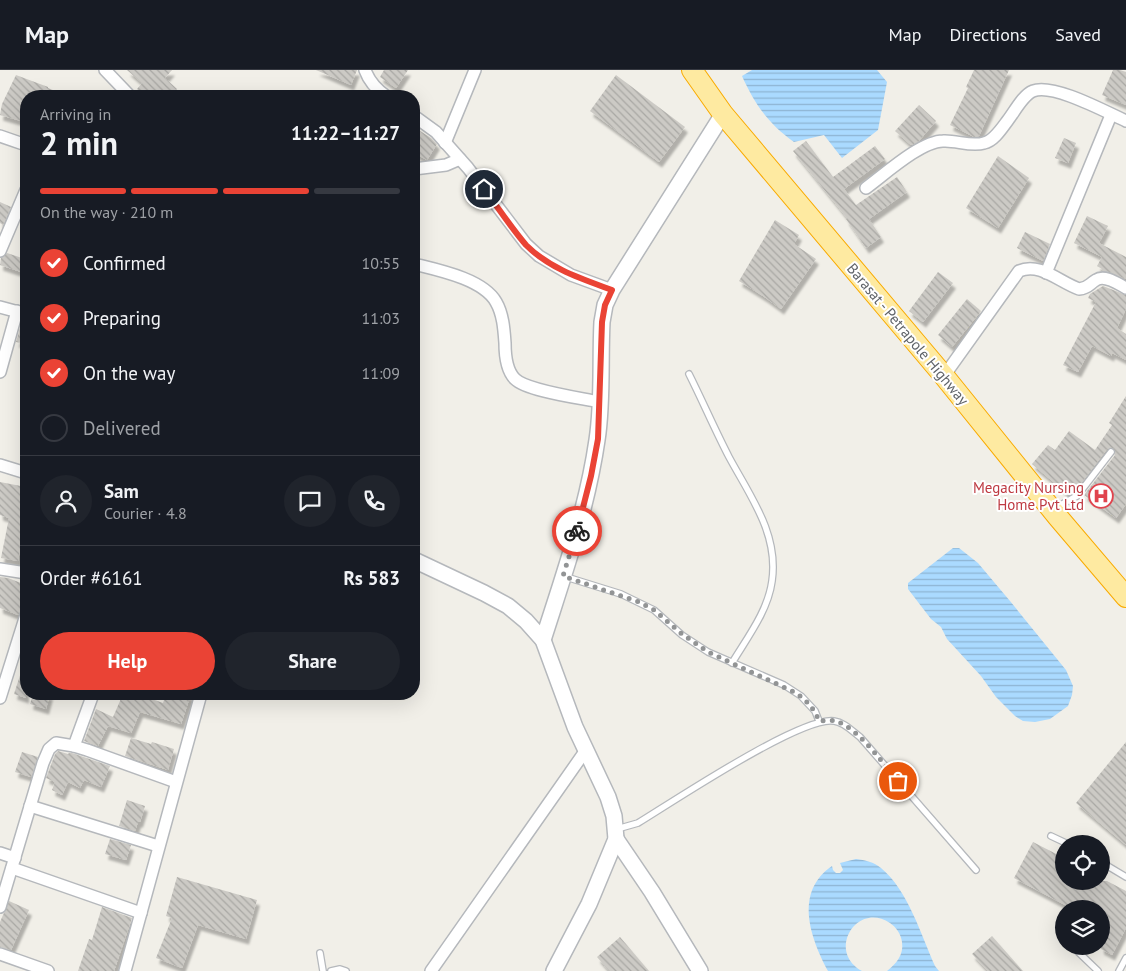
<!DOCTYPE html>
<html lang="en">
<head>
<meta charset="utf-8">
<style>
  body { margin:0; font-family:"PT Sans",sans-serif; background:#20242c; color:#f1f3f6; height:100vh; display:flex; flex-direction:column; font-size:19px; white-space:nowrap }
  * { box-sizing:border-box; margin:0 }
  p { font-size:16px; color:#9ea1a6 }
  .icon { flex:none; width:28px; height:28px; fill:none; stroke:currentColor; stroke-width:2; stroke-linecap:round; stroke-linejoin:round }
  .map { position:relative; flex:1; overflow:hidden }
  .sheet { position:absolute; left:20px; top:20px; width:400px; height:610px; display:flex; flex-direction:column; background:#171b24; border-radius:20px; box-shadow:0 5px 20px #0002 }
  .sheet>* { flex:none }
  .buttons { position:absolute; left:1055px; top:765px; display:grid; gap:10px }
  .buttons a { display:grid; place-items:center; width:55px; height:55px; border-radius:50%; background:#171b24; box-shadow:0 5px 20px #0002; font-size:25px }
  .pin { position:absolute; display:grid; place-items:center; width:42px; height:42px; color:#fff; margin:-21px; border:2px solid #fff; border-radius:50%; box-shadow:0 1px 5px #0007 }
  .courier { position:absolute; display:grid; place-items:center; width:50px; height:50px; margin:-25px; border:4px solid #ea4335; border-radius:50%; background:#fff; color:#222; box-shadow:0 1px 6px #0007 }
  .overview em { font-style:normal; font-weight:800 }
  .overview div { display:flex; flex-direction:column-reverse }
  .overview { display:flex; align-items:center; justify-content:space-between; height:85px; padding:0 20px }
  h1 { font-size:32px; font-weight:800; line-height:38px }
  .bar { display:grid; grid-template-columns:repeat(4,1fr); gap:8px 5px; align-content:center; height:60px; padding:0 20px }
  .bar i { height:6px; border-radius:4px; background:#363941 }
  .bar .current { background:#ea4335 }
  .bar p { grid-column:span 4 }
  .line { display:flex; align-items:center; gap:12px; padding:0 20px; border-top:1px solid #363941 }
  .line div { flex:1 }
  .round { display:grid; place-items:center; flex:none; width:52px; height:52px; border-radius:26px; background:#20242c }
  ol { padding:0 20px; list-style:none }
  li { display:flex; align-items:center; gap:15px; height:55px }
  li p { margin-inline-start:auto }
  li .icon { padding:5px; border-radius:50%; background:#ea4335; color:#fff; stroke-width:4 }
  li:last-child { color:#9ea1a6 }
  li i { width:28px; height:28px; border:2px solid #363941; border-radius:50% }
  .button { display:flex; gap:10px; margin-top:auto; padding:10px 20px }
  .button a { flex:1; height:58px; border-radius:30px; background:#ea4335; color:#fff; font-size:20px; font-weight:800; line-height:58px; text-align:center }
  .button a+a { background:#20242c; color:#f1f3f6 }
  header { display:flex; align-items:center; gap:30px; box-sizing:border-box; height:70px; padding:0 25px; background:#171b24; border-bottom:1px solid #363941 }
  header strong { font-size:24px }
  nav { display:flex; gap:28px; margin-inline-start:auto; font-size:18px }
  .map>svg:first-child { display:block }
  .water { fill:url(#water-rules) }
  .building { fill:url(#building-back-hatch); filter:url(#shadow) }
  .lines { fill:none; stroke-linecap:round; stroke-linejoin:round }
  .service-casing { stroke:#b5b8bc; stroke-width:8 }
  .minor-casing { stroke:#b5b8bc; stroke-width:14 }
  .tertiary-casing { stroke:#b5b8bc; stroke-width:18 }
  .trunk-casing { stroke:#f9ab00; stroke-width:22 }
  .service { stroke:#fff; stroke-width:5.5 }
  .minor { stroke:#fff; stroke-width:11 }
  .tertiary { stroke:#fff; stroke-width:15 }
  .trunk { stroke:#feeaa1; stroke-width:20 }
  .done { stroke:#929495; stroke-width:5; stroke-dasharray:0 9 }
  .route { stroke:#ea4335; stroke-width:6 }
  .labels { text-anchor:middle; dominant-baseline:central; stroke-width:4; stroke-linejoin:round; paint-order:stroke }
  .street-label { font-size:15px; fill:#5f6368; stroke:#fff }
  .health-label { font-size:15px; fill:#be3a42; stroke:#fff; text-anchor:end }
</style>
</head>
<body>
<header>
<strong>Map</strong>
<nav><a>Map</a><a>Directions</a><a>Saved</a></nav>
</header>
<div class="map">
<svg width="1126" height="901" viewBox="0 0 1126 901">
  <defs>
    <pattern id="water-rules" width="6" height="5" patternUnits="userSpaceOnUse" patternTransform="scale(1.25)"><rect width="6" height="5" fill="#aadaff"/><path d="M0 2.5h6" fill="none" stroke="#8eb4d2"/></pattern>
    <pattern id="building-back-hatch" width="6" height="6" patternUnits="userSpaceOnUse" patternTransform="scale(1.25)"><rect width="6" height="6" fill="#cccac5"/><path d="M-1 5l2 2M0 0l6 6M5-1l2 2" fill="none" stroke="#a9a8a4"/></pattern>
    <filter id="shadow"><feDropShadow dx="3" dy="5.5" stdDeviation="1" flood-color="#0004"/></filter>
  </defs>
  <rect width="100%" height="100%" fill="#f1efe8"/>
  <g class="water">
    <path d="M 752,0 L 877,0 L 887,12 L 878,60 L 842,88 L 824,65 L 794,72 C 769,54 755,35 742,6 Z"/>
    <path d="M 953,478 L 959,478 L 978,493 L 1010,531 L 1066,600 L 1073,616 L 1072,625 L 1068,636 L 1050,649 L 1035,652 L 1023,651 L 1015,646 L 996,627 L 981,606 L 947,569 L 941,557 L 931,549 L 908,519 L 908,513 Z"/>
    <path d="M 856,789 C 865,790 874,792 881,798 C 908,820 921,865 935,896 L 939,901 L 887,901 C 896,894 904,885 902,872 C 901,864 896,857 890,853 C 857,831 826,881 862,901 L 828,901 C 810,867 794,822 832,796 L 833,800 L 836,803 L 840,803 L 843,800 L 840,793 Z"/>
  </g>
  <g class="building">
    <path d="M 127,0 L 172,0 L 165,8 L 177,19 L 171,26 L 144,26 L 137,19 L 142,13 Z"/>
    <path d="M 316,0 L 357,0 L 351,15 Z"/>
    <path d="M 384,0 L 408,0 L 396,18 L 380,7 Z"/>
    <path d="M 974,0 L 1009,0 L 979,66 L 974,67 L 950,55 L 968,18 L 966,17 Z"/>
    <path d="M 1113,0 L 1120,0 L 1126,2 L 1126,35 L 1102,25 Z"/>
    <path d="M 16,5 L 48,17 L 48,18 L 65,25 L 65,26 L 26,26 L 21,51 L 0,45 L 2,34 Z"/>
    <path d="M 616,5 L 685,57 L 659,92 L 590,41 Z"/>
    <path d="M 919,35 L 936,51 L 918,72 L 911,75 L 895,61 Z"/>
    <path d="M 414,57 L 431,68 L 437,74 L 427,90 L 414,83 Z"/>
    <path d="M 1064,68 L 1076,73 L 1068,93 L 1055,88 Z"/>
    <path d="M 806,71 L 833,107 L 875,76 L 885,89 L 844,119 L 856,135 L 897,107 L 907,122 L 869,149 L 881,167 L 866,178 L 846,149 L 847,148 L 793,81 Z"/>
    <path d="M 998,86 L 1029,108 L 998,158 L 966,138 Z"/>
    <path d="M 0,132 L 11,137 L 3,155 L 0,153 Z"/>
    <path d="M 1087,146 L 1108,156 L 1099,173 L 1126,187 L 1126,209 L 1110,202 L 1101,201 L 1102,199 L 1097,196 L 1102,187 L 1074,173 Z"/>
    <path d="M 775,150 L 799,165 L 794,174 L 816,189 L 781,239 L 766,228 L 739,211 Z"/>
    <path d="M 1025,162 L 1050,174 L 1043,191 L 1017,178 Z"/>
    <path d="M 7,183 L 25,189 L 21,202 L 0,195 L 1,188 Z"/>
    <path d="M 938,202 L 953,213 L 923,252 L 909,241 Z"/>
    <path d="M 1103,216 L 1126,225 L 1126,239 L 1117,258 L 1126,264 L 1126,290 L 1112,283 L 1111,286 L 1092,276 L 1078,302 L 1063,295 L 1096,232 L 1088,228 L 1090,224 Z"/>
    <path d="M 967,229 L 981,241 L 952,277 L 938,265 Z"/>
    <path d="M 22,251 L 26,251 L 26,274 L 16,272 Z"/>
    <path d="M 1126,326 L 1126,434 L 1116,448 L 1084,425 L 1115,385 L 1115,381 L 1113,378 L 1107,379 L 1076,420 L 1074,418 L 1069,425 L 1032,394 L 1048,375 L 1055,380 L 1069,361 L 1095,380 L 1112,355 L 1109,353 Z"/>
    <path d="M 0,412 L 26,417 L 26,448 L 18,491 L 1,488 L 9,448 L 0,445 Z"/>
    <path d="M 0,507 L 8,508 L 26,515 L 26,538 L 21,540 L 18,545 L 0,538 Z"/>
    <path d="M 24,593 L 26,593 L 26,628 L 14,624 Z"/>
    <path d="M 33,624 L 50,624 L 46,639 L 30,634 Z"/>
    <path d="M 123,624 L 138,624 L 163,633 L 166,624 L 191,624 L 181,654 L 140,642 L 131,663 L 108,656 L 98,676 L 84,671 L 96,639 L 113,647 Z"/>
    <path d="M 131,668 L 151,674 L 152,672 L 174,679 L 168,700 L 125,686 Z"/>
    <path d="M 1126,672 L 1126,775 L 1076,733 Z"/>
    <path d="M 58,681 L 68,684 L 69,683 L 72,683 L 110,696 L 101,717 L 84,710 L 80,718 L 68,712 L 62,725 L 52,720 L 55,712 L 46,708 L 55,684 Z"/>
    <path d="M 22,682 L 38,687 L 31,707 L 15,702 Z"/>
    <path d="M 127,730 L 145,736 L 140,752 L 138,752 L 135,761 L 119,756 Z"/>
    <path d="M 110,769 L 131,775 L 126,790 L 105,784 Z"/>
    <path d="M 1033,772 L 1064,788 L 1064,811 L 1107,811 L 1126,821 L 1126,858 L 1112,885 L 1101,879 L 1101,839 L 1065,839 L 1067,836 L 1014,808 Z"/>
    <path d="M 177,807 L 257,830 L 246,869 L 198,855 L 182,898 L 156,888 L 172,848 L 166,846 Z"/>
    <path d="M 9,831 L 29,840 L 11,880 L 0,877 L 0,852 Z"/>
    <path d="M 102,837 L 132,848 L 114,901 L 78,901 L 89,869 L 92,870 Z"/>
    <path d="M 992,866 L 1023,901 L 988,901 L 972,884 Z"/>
    <path d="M 620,867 L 649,901 L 609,901 L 597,887 Z"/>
  </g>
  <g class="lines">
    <g class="service-casing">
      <g id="service">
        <path d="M 689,304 C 703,332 715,360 729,387 C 750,426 779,464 772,511 C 768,541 747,568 732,593"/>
        <path d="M 1055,438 L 1077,426 L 1111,382"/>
        <path d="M 563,506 L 621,524 L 654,540 L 682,565 L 708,582 L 784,615 L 801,626 L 815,641 L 819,651"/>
        <path d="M 617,759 L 638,753 C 671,733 801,646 834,651 C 844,652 852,661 860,667 L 976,800"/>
        <path d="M 1051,766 L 1068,774"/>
        <path d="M 1101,792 L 1126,807"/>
        <path d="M 1074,878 L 1098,901"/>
        <path d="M 320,883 L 323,901"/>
        <path d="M 331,901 L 340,899 L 346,901"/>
        <path d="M 1119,901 L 1126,888"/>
      </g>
    </g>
    <g class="minor-casing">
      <g id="minor">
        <path d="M 105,0 L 130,26"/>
        <path d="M 365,0 C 369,11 376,19 386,26"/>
        <path d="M 414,46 L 436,62 L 468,98 L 526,174 L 539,186 L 571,205 L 612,220"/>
        <path d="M 0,66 L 26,75"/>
        <path d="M 445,73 L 475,0"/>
        <path d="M 414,99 L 446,95 L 460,89"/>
        <path d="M 866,118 C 884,105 921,71 943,71 C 956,70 971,77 984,73 C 994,71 1002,58 1008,50 C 1015,41 1023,25 1033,21 C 1053,13 1106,42 1126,51"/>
        <path d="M 0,181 L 26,120"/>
        <path d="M 414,194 C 438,200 483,209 496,232 C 503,244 504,259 505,273 C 505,285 506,300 515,309 C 527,321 581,328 599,332"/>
        <path d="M 1046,203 L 1111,45"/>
        <path d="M 0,237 L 26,244"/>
        <path d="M 0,302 L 17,241"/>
        <path d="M 944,306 L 1019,201 C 1040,192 1059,212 1079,219 C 1089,218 1089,214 1096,210 C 1105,204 1118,214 1126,218"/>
        <path d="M 0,395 L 26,403"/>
        <path d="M 0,499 L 26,503"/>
        <path d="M 0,628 L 26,545"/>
        <path d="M 74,676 L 93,624"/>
        <path d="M 30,736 L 158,776"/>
        <path d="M 0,783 L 15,788"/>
        <path d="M 12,798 L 141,843"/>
        <path d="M 0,837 L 43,693 L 49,679 L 56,673 L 74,676 L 87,680 L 176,712"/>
        <path d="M 0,884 L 48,901"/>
        <path d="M 125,901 L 201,624"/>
        <path d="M 431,901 L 586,680"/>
      </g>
    </g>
    <g class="tertiary-casing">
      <g id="tertiary">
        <path d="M 414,490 L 484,523 L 508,536 L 526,551 L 543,570 L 575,657 L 608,727 L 614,746 L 616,769 L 589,834 L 554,901"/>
        <path d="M 543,570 C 564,504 587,439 597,370 C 603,332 600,291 602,252 L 605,235 L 612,220 L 723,44"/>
        <path d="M 616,769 L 652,822 L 700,901"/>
      </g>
    </g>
    <g class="trunk-casing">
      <path id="trunk" d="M 692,0 L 723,44 L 944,306 L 1057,446 L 1126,527"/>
    </g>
    <use href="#service" class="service"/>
    <use href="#minor" class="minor"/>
    <use href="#tertiary" class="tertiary"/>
    <use href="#trunk" class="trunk"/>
  </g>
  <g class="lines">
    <path class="done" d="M 577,461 L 563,506 L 639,532 L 654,540 L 682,564 L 708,582 L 792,621 C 805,628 814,638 819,651 C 824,651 831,650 835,651 C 858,657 883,694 898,711"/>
    <path class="route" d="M 484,119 C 497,136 512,159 526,175 C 550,199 582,209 612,220 L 605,235 L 602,252 L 598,369 L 591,406 L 577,461"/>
  </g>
  <defs>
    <g id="hospital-ring" transform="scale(1.25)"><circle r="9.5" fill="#fff" stroke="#e0444e" stroke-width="1.5"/><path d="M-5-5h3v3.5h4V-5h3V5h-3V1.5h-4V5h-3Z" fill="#e0444e"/></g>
  </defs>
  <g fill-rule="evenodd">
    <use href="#hospital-ring" x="1101" y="426"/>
  </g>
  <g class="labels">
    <g class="street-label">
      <text transform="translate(908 264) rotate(50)">Barasat - Petrapole Highway</text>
    </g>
    <g class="health-label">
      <text x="1084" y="417">Megacity Nursing<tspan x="1084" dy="17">Home Pvt Ltd</tspan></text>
    </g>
  </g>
</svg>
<div class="buttons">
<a><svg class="icon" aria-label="locate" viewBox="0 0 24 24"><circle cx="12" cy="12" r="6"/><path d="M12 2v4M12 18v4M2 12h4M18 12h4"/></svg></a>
<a><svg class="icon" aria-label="layers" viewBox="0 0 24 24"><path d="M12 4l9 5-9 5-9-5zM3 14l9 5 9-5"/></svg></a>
</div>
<div class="pin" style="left:898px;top:711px;background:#ea580c"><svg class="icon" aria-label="bag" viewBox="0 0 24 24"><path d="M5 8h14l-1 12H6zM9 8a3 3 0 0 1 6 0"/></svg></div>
<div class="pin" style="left:484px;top:119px;background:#1f2937"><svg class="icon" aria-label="home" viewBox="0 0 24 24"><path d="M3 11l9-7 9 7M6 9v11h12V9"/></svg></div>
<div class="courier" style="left:577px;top:461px"><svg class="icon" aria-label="bike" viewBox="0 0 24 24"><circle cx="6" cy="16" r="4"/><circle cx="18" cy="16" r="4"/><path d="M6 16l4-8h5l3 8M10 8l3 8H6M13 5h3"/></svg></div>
<section class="sheet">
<div class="overview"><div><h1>2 min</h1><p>Arriving in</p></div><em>11:22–11:27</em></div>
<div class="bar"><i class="current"></i><i class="current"></i><i class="current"></i><i></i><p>On the way · 210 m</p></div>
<ol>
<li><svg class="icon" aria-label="check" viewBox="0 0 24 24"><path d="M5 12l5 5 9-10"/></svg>Confirmed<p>10:55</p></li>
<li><svg class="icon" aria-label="check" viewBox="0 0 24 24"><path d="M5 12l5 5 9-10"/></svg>Preparing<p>11:03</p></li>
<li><svg class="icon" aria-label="check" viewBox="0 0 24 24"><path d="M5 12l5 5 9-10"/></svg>On the way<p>11:09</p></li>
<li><i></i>Delivered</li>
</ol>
<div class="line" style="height:90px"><a class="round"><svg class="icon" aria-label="person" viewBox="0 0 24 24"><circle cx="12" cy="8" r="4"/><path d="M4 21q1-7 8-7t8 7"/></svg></a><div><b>Sam</b><p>Courier · 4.8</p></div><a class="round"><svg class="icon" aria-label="chat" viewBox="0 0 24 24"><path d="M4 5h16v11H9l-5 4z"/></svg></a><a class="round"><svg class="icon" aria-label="phone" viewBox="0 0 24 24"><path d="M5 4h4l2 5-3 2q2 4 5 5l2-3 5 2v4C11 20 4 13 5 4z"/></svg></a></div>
<div class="line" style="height:65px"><div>Order #6161</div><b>Rs 583</b></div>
<div class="button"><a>Help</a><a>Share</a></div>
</section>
</div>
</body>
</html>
